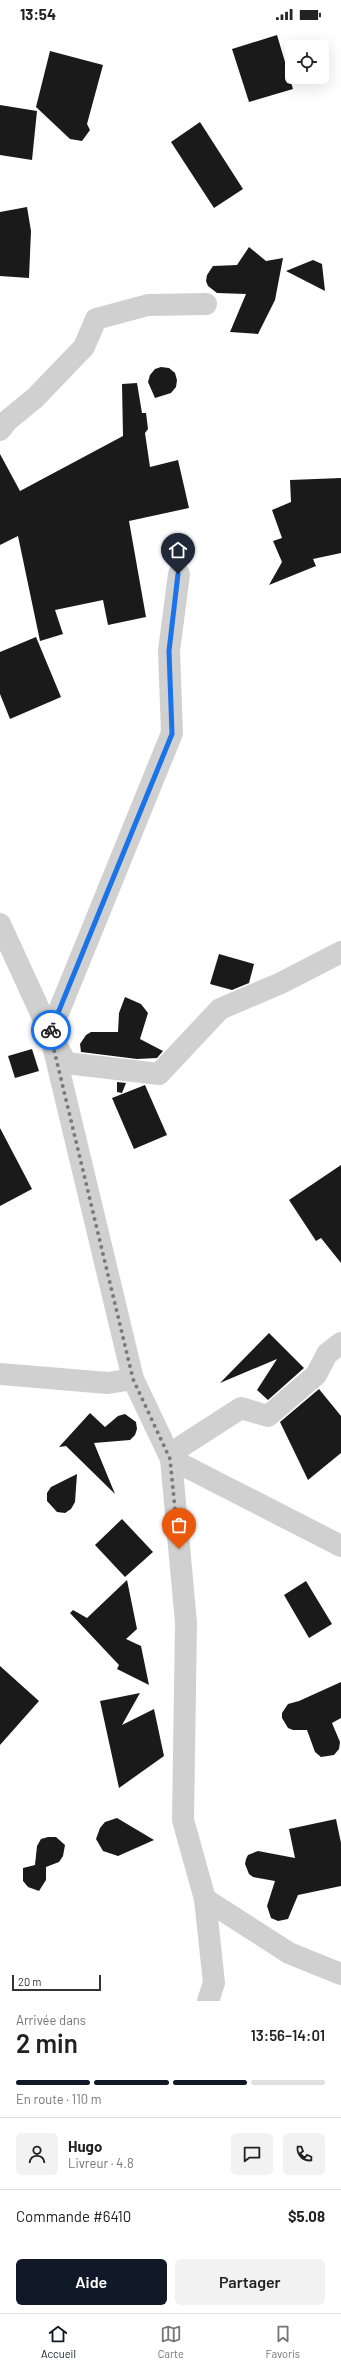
<!DOCTYPE html>
<html lang="fr">
<head>
<meta charset="utf-8">
<style>
  body { margin:0; font-family:Barlow,sans-serif; background:#f2f2f2; color:#222; height:100vh; display:flex; flex-direction:column; font-size:15px; white-space:nowrap }
  * { box-sizing:border-box; margin:0 }
  p { font-size:13px; color:#767676 }
  .icon { flex:none; width:22px; height:22px; fill:none; stroke:currentColor; stroke-width:2; stroke-linecap:round; stroke-linejoin:round }
  .map { position:relative; height:1973px; overflow:hidden }
  .panel { display:flex; flex-direction:column; background:#fff; flex:1 }
  .panel>* { flex:none }
  .tools { position:absolute; left:285px; top:12px; display:grid; gap:8px }
  .tools a { display:grid; place-items:center; width:44px; height:44px; border-radius:6px; background:#fff; box-shadow:0 4px 16px #0002; font-size:20px }
  .scale { position:absolute; left:12px; bottom:10px; width:89px; box-sizing:border-box; padding-left:4px; border:2px solid #333; border-top:0; font-size:11px; line-height:14px; white-space:nowrap; color:#333; -webkit-text-stroke:3px #fff; paint-order:stroke }
  .pin { position:absolute; display:grid; place-items:center; width:34px; height:34px; color:#fff; margin:-41px -17px; border-radius:50% 50% 50% 0; rotate:-45deg; box-shadow:0 0 4px #0007 }
  .pin .icon { rotate:45deg }
  .courier { position:absolute; display:grid; place-items:center; width:40px; height:40px; margin:-20px; border:3px solid #1a73e8; border-radius:50%; background:#fff; color:#222; box-shadow:0 1px 5px #0007 }
  .summary em { font-style:normal; font-weight:600 }
  .summary div { display:flex; flex-direction:column-reverse }
  .summary { display:flex; align-items:center; justify-content:space-between; height:68px; padding:0 16px }
  h1 { font-size:26px; font-weight:600; line-height:30px }
  .bar { display:grid; grid-template-columns:repeat(4,1fr); gap:6px 4px; align-content:center; height:48px; padding:0 16px }
  .bar i { height:5px; border-radius:3px; background:#e0e0e0 }
  .bar .on { background:#111827 }
  .bar p { grid-column:span 4 }
  .line { display:flex; align-items:center; gap:10px; padding:0 16px; border-top:1px solid #e0e0e0 }
  .line div { flex:1 }
  .round { display:grid; place-items:center; flex:none; width:42px; height:42px; border-radius:6px; background:#f2f2f2 }
  .button { display:flex; gap:8px; margin-top:auto; padding:8px 16px }
  .button a { flex:1; height:46px; border-radius:6px; background:#111827; color:#fff; font-size:16px; font-weight:600; line-height:46px; text-align:center }
  .button a+a { background:#f2f2f2; color:#222 }
  .status { display:flex; justify-content:space-between; align-items:center; height:28px; padding:0 20px; background:#fff; direction:ltr }
  .status svg { height:11px; fill:currentColor }
  .tab-bar { display:flex; justify-content:space-around; align-items:center; height:56px; border-top:1px solid #e0e0e0; background:#fff; font-size:11px; color:#767676 }
  .tab-bar a { display:grid; justify-items:center; gap:2px }
  .tab-bar .on { color:#111827 }
  .map>svg:first-child { display:block }
  .building { fill:#1a1a1a }
  .lines { fill:none; stroke-linecap:round; stroke-linejoin:round }
  .minor { stroke:#d0d0d0; stroke-width:22 }
  .done { stroke:#7a7a7a; stroke-width:4; stroke-dasharray:0 7.2 }
  .route { stroke:#1a73e8; stroke-width:5 }
</style>
</head>
<body>
<div class="status"><b>13:54</b><svg viewBox="0 0 49 12"><path d="M0 12V9h3v3zM5 12V6h3v6zM10 12V3h3v9zM15 12V0h3v12zM26 1h20v11H26zM47 4h2v5h-2z"/></svg></div>
<div class="map">
<svg width="341" height="1973" viewBox="0 0 341 1973">
  <rect width="100%" height="100%" fill="#fff"/>
  <g class="building">
    <path d="M 277,7 L 293,61 L 249,74 L 232,21 Z"/>
    <path d="M 50,23 L 103,37 L 87,96 L 90,102 L 82,113 L 70,111 L 36,79 Z"/>
    <path d="M 0,77 L 37,83 L 32,132 L 0,127 Z"/>
    <path d="M 200,94 L 243,161 L 214,180 L 171,114 Z"/>
    <path d="M 27,179 L 31,203 L 29,250 L 0,248 L 0,184 Z"/>
    <path d="M 249,219 L 266,233 L 283,230 L 275,272 L 258,306 L 230,304 L 246,266 L 217,265 L 208,258 L 206,253 L 207,247 L 213,238 L 237,237 Z"/>
    <path d="M 313,232 L 322,236 L 325,263 L 286,243 Z"/>
    <path d="M 161,339 L 169,340 L 175,345 L 177,352 L 176,359 L 171,365 L 155,370 L 148,354 L 150,347 L 155,341 Z"/>
    <path d="M 137,355 L 142,385 L 146,385 L 148,401 L 145,405 L 150,439 L 178,432 L 189,480 L 129,493 L 146,589 L 108,597 L 103,572 L 55,582 L 63,606 L 40,613 L 18,508 L 0,517 L 0,426 L 20,463 L 123,408 L 122,356 Z"/>
    <path d="M 341,450 L 341,525 L 313,531 L 316,538 L 269,557 L 282,534 L 273,513 L 282,510 L 272,482 L 291,474 L 290,452 Z"/>
    <path d="M 36,609 L 61,669 L 10,691 L 0,666 L 0,624 Z"/>
    <path d="M 219,926 L 254,936 L 249,955 L 232,962 L 210,956 Z"/>
    <path d="M 125,969 L 141,976 L 148,985 L 140,1011 L 163,1023 L 157,1030 L 137,1031 L 81,1024 L 80,1016 L 86,1007 L 91,1004 L 118,1004 L 119,985 Z"/>
    <path d="M 32,1021 L 39,1043 L 15,1050 L 8,1028 Z"/>
    <path d="M 117,1054 L 126,1055 L 122,1065 L 117,1064 Z"/>
    <path d="M 145,1057 L 167,1107 L 134,1121 L 112,1070 Z"/>
    <path d="M 0,1100 L 32,1161 L 0,1178 Z"/>
    <path d="M 341,1137 L 341,1235 L 321,1210 L 316,1213 L 289,1172 Z"/>
    <path d="M 269,1305 L 304,1340 L 268,1372 L 257,1362 L 277,1331 L 220,1355 Z"/>
    <path d="M 319,1361 L 341,1388 L 341,1425 L 308,1452 L 280,1394 Z"/>
    <path d="M 90,1385 L 105,1399 L 118,1388 L 125,1386 L 136,1394 L 137,1401 L 135,1407 L 130,1412 L 94,1415 L 115,1466 L 66,1418 L 59,1419 Z"/>
    <path d="M 77,1446 L 75,1474 L 71,1481 L 65,1485 L 57,1484 L 47,1473 L 47,1465 L 51,1459 Z"/>
    <path d="M 122,1491 L 153,1524 L 125,1549 L 95,1517 Z"/>
    <path d="M 127,1552 L 137,1601 L 126,1611 L 141,1618 L 149,1657 L 117,1641 L 119,1637 L 70,1585 L 73,1582 L 87,1590 Z"/>
    <path d="M 306,1553 L 332,1596 L 309,1610 L 284,1567 Z"/>
    <path d="M 0,1638 L 39,1673 L 0,1717 Z"/>
    <path d="M 341,1654 L 341,1690 L 332,1695 L 340,1714 L 339,1721 L 334,1727 L 321,1729 L 315,1724 L 307,1702 L 293,1702 L 288,1700 L 282,1690 L 282,1685 L 288,1676 L 299,1673 Z"/>
    <path d="M 140,1665 L 122,1697 L 154,1681 L 164,1728 L 119,1760 L 100,1673 Z"/>
    <path d="M 117,1790 L 154,1812 L 118,1828 L 103,1823 L 96,1811 L 100,1800 L 105,1794 Z"/>
    <path d="M 336,1791 L 341,1815 L 341,1858 L 298,1867 L 288,1891 L 278,1893 L 271,1890 L 267,1878 L 275,1853 L 253,1849 L 249,1846 L 245,1836 L 246,1831 L 248,1827 L 258,1823 L 295,1830 L 289,1801 Z"/>
    <path d="M 48,1809 L 56,1809 L 65,1817 L 63,1828 L 59,1834 L 46,1839 L 46,1852 L 39,1863 L 28,1859 L 23,1853 L 23,1840 L 35,1837 L 37,1818 L 41,1811 Z"/>
  </g>
  <g class="lines">
    <g class="minor">
      <path d="M 0,402 L 8,392 L 35,370 L 84,319 L 96,291 L 148,277 L 206,276"/>
      <path d="M 179,546 L 169,623 L 172,705 L 50,1005 L 66,1035 L 159,1046 L 220,981 L 281,955 L 341,924"/>
      <path d="M 0,896 L 50,1005 L 133,1351 L 171,1431 L 341,1518"/>
      <path d="M 0,1346 L 108,1355 L 133,1351"/>
      <path d="M 205,1871 L 289,1925 L 341,1946"/>
      <path d="M 208,1973 L 214,1955 L 205,1871 L 183,1792 L 186,1595 L 171,1431 L 182,1418 L 241,1380 L 268,1388 L 316,1347 L 327,1326 L 341,1315"/>
    </g>
  </g>
  <g class="lines">
    <path class="done" d="M 51,1002 L 50,1005 L 133,1351 L 170,1431 L 179,1521"/>
    <path class="route" d="M 51,1002 L 172,706 L 169,623 L 178,546"/>
  </g>
</svg>
<div class="tools">
<a><svg class="icon" aria-label="locate" viewBox="0 0 24 24"><circle cx="12" cy="12" r="6"/><path d="M12 2v4M12 18v4M2 12h4M18 12h4"/></svg></a>
</div>
<div class="scale">20 m</div>
<div class="pin" style="left:179px;top:1521px;background:#ea580c"><svg class="icon" aria-label="bag" viewBox="0 0 24 24"><path d="M5 8h14l-1 12H6zM9 8a3 3 0 0 1 6 0"/></svg></div>
<div class="pin" style="left:178px;top:546px;background:#1f2937"><svg class="icon" aria-label="home" viewBox="0 0 24 24"><path d="M3 11l9-7 9 7M6 9v11h12V9"/></svg></div>
<div class="courier" style="left:51px;top:1002px"><svg class="icon" aria-label="bike" viewBox="0 0 24 24"><circle cx="6" cy="16" r="4"/><circle cx="18" cy="16" r="4"/><path d="M6 16l4-8h5l3 8M10 8l3 8H6M13 5h3"/></svg></div>
</div>
<section class="panel">
<div class="summary"><div><h1>2 min</h1><p>Arrivée dans</p></div><em>13:56–14:01</em></div>
<div class="bar"><i class="on"></i><i class="on"></i><i class="on"></i><i></i><p>En route · 110 m</p></div>
<div class="line" style="height:72px"><a class="round"><svg class="icon" aria-label="person" viewBox="0 0 24 24"><circle cx="12" cy="8" r="4"/><path d="M4 21q1-7 8-7t8 7"/></svg></a><div><b>Hugo</b><p>Livreur · 4.8</p></div><a class="round"><svg class="icon" aria-label="chat" viewBox="0 0 24 24"><path d="M4 5h16v11H9l-5 4z"/></svg></a><a class="round"><svg class="icon" aria-label="phone" viewBox="0 0 24 24"><path d="M5 4h4l2 5-3 2q2 4 5 5l2-3 5 2v4C11 20 4 13 5 4z"/></svg></a></div>
<div class="line" style="height:52px"><div>Commande #6410</div><b>$5.08</b></div>
<div class="button"><a>Aide</a><a>Partager</a></div>
</section>
<nav class="tab-bar">
<a class="on"><svg class="icon" aria-label="home" viewBox="0 0 24 24"><path d="M3 11l9-7 9 7M6 9v11h12V9"/></svg>Accueil</a>
<a><svg class="icon" aria-label="map" viewBox="0 0 24 24"><path d="M3 6l6-2 6 2 6-2v14l-6 2-6-2-6 2zM9 4v14M15 6v14"/></svg>Carte</a>
<a><svg class="icon" aria-label="saved" viewBox="0 0 24 24"><path d="M7 4h10v16l-5-4-5 4z"/></svg>Favoris</a>
</nav>
</body>
</html>
